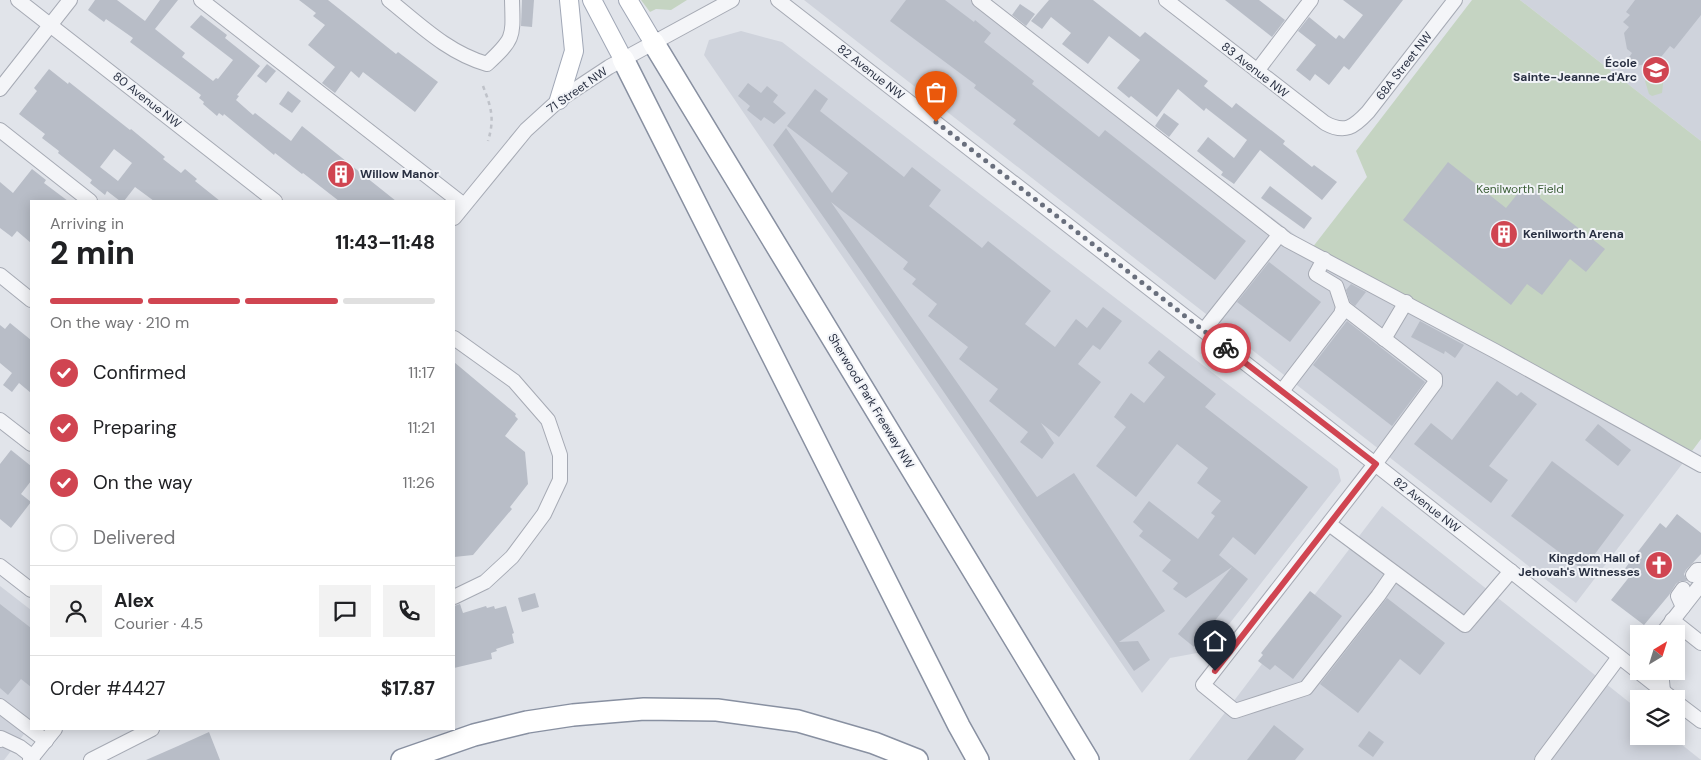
<!DOCTYPE html>
<html lang="en">
<head>
<meta charset="utf-8">
<style>
  body { margin:0; font-family:"DM Sans",sans-serif; background:#f2f2f2; color:#202124; height:100vh; display:flex; flex-direction:column; font-size:19px; white-space:nowrap }
  * { box-sizing:border-box; margin:0 }
  p { font-size:16px; color:#757577 }
  .icon { flex:none; width:28px; height:28px; fill:none; stroke:currentColor; stroke-width:2; stroke-linecap:round; stroke-linejoin:round }
  .map { position:relative; flex:1; overflow:hidden }
  .side { position:absolute; left:30px; top:200px; width:425px; height:530px; display:flex; flex-direction:column; background:#fff; border-radius:0px; box-shadow:0 2px 12px #0003 }
  .side>* { flex:none }
  .needle { width:32px; rotate:38deg }
  .fabs { position:absolute; left:1630px; top:625px; display:grid; gap:10px }
  .fabs a { display:grid; place-items:center; width:55px; height:55px; border-radius:0px; background:#fff; box-shadow:0 2px 12px #0003; font-size:25px }
  .pin { position:absolute; display:grid; place-items:center; width:42px; height:42px; color:#fff; margin:-51px -21px; border-radius:50% 50% 50% 0; rotate:-45deg; box-shadow:0 0 5px #0007 }
  .pin .icon { rotate:45deg }
  .courier { position:absolute; display:grid; place-items:center; width:50px; height:50px; margin:-25px; border:4px solid #d04551; border-radius:50%; background:#fff; color:#222; box-shadow:0 1px 6px #0007 }
  .head em { font-style:normal; font-weight:800 }
  .head div { display:flex; flex-direction:column-reverse }
  .head { display:flex; align-items:center; justify-content:space-between; height:85px; padding:0 20px }
  h1 { font-size:32px; font-weight:800; line-height:38px }
  .bar { display:grid; grid-template-columns:repeat(4,1fr); gap:8px 5px; align-content:center; height:60px; padding:0 20px }
  .bar i { height:6px; border-radius:4px; background:#e0e0e0 }
  .bar .active { background:#d04551 }
  .bar p { grid-column:span 4 }
  .line { display:flex; align-items:center; gap:12px; padding:0 20px; border-top:1px solid #e0e0e0 }
  .line div { flex:1 }
  .round { display:grid; place-items:center; flex:none; width:52px; height:52px; border-radius:0px; background:#f2f2f2 }
  ol { padding:0 20px; list-style:none }
  li { display:flex; align-items:center; gap:15px; height:55px }
  li p { margin-inline-start:auto }
  li .icon { padding:5px; border-radius:50%; background:#d04551; color:#fff; stroke-width:4 }
  li:last-child { color:#757577 }
  li i { width:28px; height:28px; border:2px solid #e0e0e0; border-radius:50% }
  .map>svg:first-child { display:block }
  .built { fill:#cfd3dc }
  .green { fill:#c5d4c2 }
  .building { fill:#b8bdc7; fill-rule:evenodd }
  .lines { fill:none; stroke-linecap:round; stroke-linejoin:round }
  .minor-casing { stroke:#a6aab4; stroke-width:16 }
  .major-casing { stroke:#a0a7b6; stroke-width:20 }
  .highway-casing { stroke:#8890a1; stroke-width:24 }
  .path { stroke:#bfc2c9; stroke-width:2.5; stroke-dasharray:4 4; stroke-linecap:butt }
  .minor { stroke:#f4f5f8; stroke-width:14 }
  .major { stroke:#fff; stroke-width:18 }
  .highway { stroke:#fff; stroke-width:21 }
  .done { stroke:#696f7d; stroke-width:5; stroke-dasharray:0 9 }
  .route { stroke:#d04551; stroke-width:6 }
  .labels { text-anchor:middle; dominant-baseline:central; stroke-width:4; stroke-linejoin:round; paint-order:stroke }
  .poi-label { font-size:12px; font-weight:bold; fill:#293042; stroke:#f1f3f7; text-anchor:end }
  .street-label { font-size:12px; fill:#293042; stroke:#f1f3f7 }
  .park-label { font-size:12px; fill:#3b5e36; stroke:#f1f3f7 }
</style>
</head>
<body>
<div class="map">
<svg width="1701" height="760" viewBox="0 0 1701 760">
  <rect width="100%" height="100%" fill="#e1e4ea"/>
  <g class="built">
    <path d="M 804,0 L 986,0 L 1312,248 L 1692,451 L 1576,603 Z"/>
    <path d="M 1520,0 L 1701,0 L 1701,141 Z"/>
    <path d="M 741,31 L 782,42 L 1338,469 L 1341,481 L 1208,651 L 1170,658 L 1142,693 L 704,55 L 709,40 Z"/>
    <path d="M 1382,506 L 1639,710 L 1639,736 L 1671,736 L 1701,760 L 1189,760 Z"/>
    <path d="M 0,586 L 31,610 L 31,725 L 4,760 L 0,760 Z"/>
  </g>
  <g class="green">
    <path d="M 641,0 L 687,0 L 671,10 L 656,9 L 650,12 Z"/>
    <path d="M 1472,0 L 1520,0 L 1701,141 L 1701,439 L 1692,451 L 1312,248 L 1367,177 L 1356,151 Z"/>
    <path d="M 1655,69 L 1658,69 L 1664,75 L 1662,93 L 1652,96 L 1649,94 L 1645,81 L 1650,72 Z"/>
  </g>
  <g class="building">
    <path d="M 95,0 L 117,0 L 145,21 L 160,0 L 178,0 L 155,29 L 185,53 L 182,57 L 213,81 L 216,78 L 218,79 L 233,60 L 190,27 L 201,15 L 227,35 L 225,38 L 260,66 L 237,95 L 239,96 L 236,100 L 253,115 L 255,113 L 291,141 L 302,126 L 396,201 L 339,201 L 303,173 L 302,174 L 275,153 L 274,155 L 224,114 L 223,116 L 219,113 L 217,116 L 203,104 L 204,102 L 199,98 L 201,95 L 130,42 L 133,38 L 106,19 L 104,22 L 88,10 Z"/>
    <path d="M 299,0 L 328,0 L 396,54 L 398,52 L 438,82 L 415,112 L 363,72 L 359,78 L 351,71 L 335,93 L 322,83 L 335,67 L 308,45 L 325,25 L 313,16 L 316,13 Z"/>
    <path d="M 522,0 L 534,0 L 532,27 L 521,26 Z"/>
    <path d="M 906,0 L 945,0 L 974,22 L 975,20 L 991,33 L 984,42 L 1034,81 L 1032,84 L 1099,137 L 1105,130 L 1246,241 L 1215,280 L 1013,124 L 1016,120 L 974,88 L 976,85 L 890,21 Z"/>
    <path d="M 1049,0 L 1093,0 L 1140,37 L 1145,32 L 1208,81 L 1204,86 L 1232,108 L 1236,103 L 1285,141 L 1283,144 L 1312,167 L 1314,165 L 1337,182 L 1322,200 L 1260,150 L 1234,184 L 1221,175 L 1223,172 L 1197,151 L 1208,137 L 1234,158 L 1247,140 L 1206,108 L 1204,111 L 1178,89 L 1157,117 L 1131,96 L 1129,98 L 1117,88 L 1140,60 L 1109,36 L 1088,64 L 1062,44 L 1071,33 L 1051,17 L 1042,29 L 1031,21 Z"/>
    <path d="M 1225,0 L 1259,0 L 1285,20 L 1272,37 Z"/>
    <path d="M 1343,0 L 1403,0 L 1349,70 L 1344,66 L 1329,85 L 1315,74 L 1310,81 L 1296,70 L 1316,45 L 1298,31 L 1309,17 L 1336,39 L 1339,35 L 1344,39 L 1363,15 Z"/>
    <path d="M 1635,0 L 1701,0 L 1701,15 L 1674,49 L 1670,46 L 1657,62 L 1636,66 L 1628,59 L 1632,53 L 1627,49 L 1624,33 L 1629,27 L 1623,22 L 1630,15 L 1626,12 Z"/>
    <path d="M 1020,4 L 1035,14 L 1026,26 L 1012,15 Z"/>
    <path d="M 267,64 L 276,71 L 266,83 L 257,76 Z"/>
    <path d="M 49,69 L 68,84 L 69,82 L 130,130 L 131,129 L 165,157 L 163,159 L 181,173 L 185,169 L 197,179 L 195,181 L 220,201 L 154,201 L 135,187 L 124,201 L 120,201 L 107,191 L 105,195 L 90,183 L 92,180 L 58,153 L 59,151 L 42,138 L 45,134 L 19,114 L 37,91 L 34,88 ZM 114,149 L 132,163 L 118,181 L 100,167 Z"/>
    <path d="M 748,83 L 761,93 L 767,86 L 778,95 L 773,102 L 786,113 L 774,124 L 764,117 L 761,121 L 747,110 L 750,106 L 738,96 Z"/>
    <path d="M 815,89 L 828,99 L 820,111 L 904,177 L 912,167 L 941,190 L 929,206 L 982,248 L 988,241 L 1051,291 L 1025,324 L 1055,347 L 1076,319 L 1087,328 L 1103,307 L 1122,321 L 1100,350 L 1093,345 L 1078,364 L 1101,382 L 1059,437 L 1041,423 L 1054,443 L 1042,459 L 1020,442 L 1028,432 L 989,401 L 998,389 L 959,359 L 968,347 L 928,316 L 937,304 L 912,284 L 916,279 L 903,269 L 908,262 L 831,202 L 1037,497 L 1074,473 L 1165,611 L 1119,642 L 1138,641 L 1150,660 L 1134,671 L 862,272 L 773,145 L 786,128 L 832,193 L 848,173 L 787,126 Z"/>
    <path d="M 288,91 L 301,101 L 292,113 L 279,104 Z"/>
    <path d="M 1164,113 L 1179,124 L 1169,137 L 1155,126 Z"/>
    <path d="M 1448,162 L 1506,208 L 1519,192 L 1539,190 L 1540,198 L 1605,249 L 1586,272 L 1570,259 L 1542,295 L 1527,284 L 1511,305 L 1403,220 Z"/>
    <path d="M 32,169 L 46,180 L 44,183 L 68,201 L 31,201 L 31,243 L 17,231 L 12,237 L 0,228 L 0,182 L 13,193 Z"/>
    <path d="M 1270,186 L 1312,218 L 1304,229 L 1261,198 Z"/>
    <path d="M 1269,262 L 1321,302 L 1290,342 L 1237,302 Z"/>
    <path d="M 1351,284 L 1366,292 L 1355,306 L 1350,302 L 1346,290 Z"/>
    <path d="M 1347,321 L 1425,382 L 1392,426 L 1313,365 Z"/>
    <path d="M 1420,321 L 1464,345 L 1455,358 L 1445,351 L 1444,354 L 1411,337 Z"/>
    <path d="M 10,323 L 31,340 L 31,393 L 19,383 L 12,392 L 3,385 L 12,373 L 0,363 L 0,325 L 5,329 Z"/>
    <path d="M 1159,350 L 1216,394 L 1205,407 L 1308,487 L 1255,555 L 1233,537 L 1219,555 L 1248,579 L 1194,647 L 1178,634 L 1232,567 L 1186,598 L 1173,589 L 1178,583 L 1162,571 L 1171,560 L 1139,536 L 1143,531 L 1133,522 L 1149,501 L 1198,539 L 1215,516 L 1211,513 L 1221,501 L 1197,483 L 1208,468 L 1177,444 L 1136,497 L 1096,466 L 1126,427 L 1114,417 L 1118,411 L 1131,393 L 1144,403 L 1165,377 L 1148,363 Z"/>
    <path d="M 454,362 L 516,414 L 515,416 L 518,419 L 505,436 L 525,452 L 528,484 L 510,507 L 512,509 L 473,555 L 454,557 Z"/>
    <path d="M 1497,381 L 1517,396 L 1521,392 L 1537,404 L 1489,466 L 1508,480 L 1491,503 L 1414,444 L 1431,423 L 1452,440 Z"/>
    <path d="M 1598,424 L 1631,450 L 1618,466 L 1585,440 Z"/>
    <path d="M 11,450 L 31,466 L 31,481 L 21,494 L 31,502 L 11,528 L 0,519 L 0,464 Z"/>
    <path d="M 1552,461 L 1624,515 L 1583,570 L 1511,516 Z"/>
    <path d="M 1677,514 L 1701,533 L 1701,554 L 1686,570 L 1684,574 L 1687,581 L 1680,581 L 1676,584 L 1669,595 L 1644,625 L 1611,600 L 1630,576 L 1623,571 L 1660,523 L 1666,528 Z"/>
    <path d="M 1310,591 L 1342,616 L 1293,679 L 1275,665 L 1270,670 L 1258,661 L 1263,655 L 1261,653 Z"/>
    <path d="M 535,593 L 539,607 L 522,612 L 518,598 Z"/>
    <path d="M 1387,598 L 1445,643 L 1420,675 L 1400,659 L 1358,713 L 1320,684 Z"/>
    <path d="M 0,604 L 31,628 L 31,687 L 21,679 L 8,695 L 0,688 Z"/>
    <path d="M 460,604 L 463,613 L 486,606 L 487,608 L 494,606 L 495,609 L 506,606 L 514,633 L 512,634 L 514,643 L 496,649 L 497,651 L 491,653 L 492,659 L 454,668 L 454,606 Z"/>
    <path d="M 1274,725 L 1304,749 L 1295,760 L 1247,760 Z"/>
    <path d="M 1369,731 L 1384,742 L 1373,757 L 1358,746 Z"/>
    <path d="M 209,732 L 220,760 L 146,760 L 178,746 Z"/>
  </g>
  <g class="lines">
    <g class="minor-casing">
      <g id="minor">
        <path d="M 18,0 L 275,201"/>
        <path d="M 201,0 L 464,205"/>
        <path d="M 389,0 C 419,24 448,53 487,64 C 515,38 513,37 512,0"/>
        <path d="M 778,0 L 1375,464 L 1673,699"/>
        <path d="M 979,0 L 1287,240 L 1495,351 L 1701,465"/>
        <path d="M 1166,0 L 1325,123 C 1345,134 1354,127 1368,112 L 1455,0"/>
        <path d="M 1257,71 L 1311,0"/>
        <path d="M 0,89 L 70,0"/>
        <path d="M 0,130 L 90,201"/>
        <path d="M 454,218 L 526,130 L 559,100 L 609,67 L 732,0"/>
        <path d="M 0,275 L 31,300"/>
        <path d="M 1343,307 L 1435,378 L 1435,383 L 1375,464 L 1203,685 L 1235,711 L 1306,688 L 1378,596 L 1394,573"/>
        <path d="M 1204,330 L 1280,234"/>
        <path d="M 454,338 L 514,381 L 548,420 L 560,455 L 560,480 L 544,514 L 512,557 L 485,582 L 454,597"/>
        <path d="M 1384,339 L 1406,302"/>
        <path d="M 1282,391 L 1341,314 L 1343,307 L 1336,286 L 1316,274 L 1324,259"/>
        <path d="M 0,420 L 31,444"/>
        <path d="M 1329,524 L 1465,625 L 1511,571"/>
        <path d="M 0,566 L 31,590"/>
        <path d="M 1693,575 L 1697,570 L 1701,570"/>
        <path d="M 1683,589 L 1678,596 L 1683,607"/>
        <path d="M 1672,620 L 1701,643"/>
        <path d="M 1662,634 L 1701,584"/>
        <path d="M 1661,671 L 1663,691"/>
        <path d="M 1676,702 L 1701,721"/>
        <path d="M 0,706 L 46,741"/>
        <path d="M 0,740 L 1,738 L 20,747 L 33,757"/>
        <path d="M 30,760 L 55,729"/>
        <path d="M 91,760 L 152,729"/>
        <path d="M 1542,760 L 1619,657"/>
      </g>
    </g>
    <g class="major-casing">
      <g id="major">
        <path d="M 592,0 L 623,59"/>
        <path d="M 628,0 L 653,42"/>
        <path d="M 559,100 L 574,51 L 569,0"/>
      </g>
    </g>
    <g class="highway-casing">
      <g id="highway">
        <path d="M 653,42 L 1088,760"/>
        <path d="M 623,59 L 959,726 L 978,760"/>
        <path d="M 402,760 L 474,735 L 527,722 L 573,715 L 644,709 L 717,710 L 798,721 L 874,743 L 917,760"/>
      </g>
    </g>
    <path class="path" d="M 483,86 C 491,107 495,118 488,141"/>
    <use href="#minor" class="minor"/>
    <use href="#major" class="major"/>
    <use href="#highway" class="highway"/>
  </g>
  <g class="lines">
    <path class="done" d="M 936,122 L 1226,348"/>
    <path class="route" d="M 1215,671 L 1376,464 L 1226,348"/>
  </g>
  <defs>
    <g id="school-disc" transform="scale(1.4375)"><circle r="9.5" fill="#d04551" stroke="#f1f3f7"/><path d="M0-5L7-2L0 1L-7-2ZM-4 1L0 2.5L4 1V4Q0 6-4 4Z" fill="#fff"/></g>
    <g id="building-disc" transform="scale(1.4375)"><circle r="9.5" fill="#d04551" stroke="#f1f3f7"/><path d="M-4-6H4V6H1V3H-1V6H-4ZM-2.5-4.3h1.7v1.8h-1.7ZM.8-4.3h1.7v1.8H.8ZM-2.5-1h1.7V.8h-1.7ZM.8-1h1.7V.8H.8Z" fill="#fff"/></g>
    <g id="church-disc" transform="scale(1.4375)"><circle r="9.5" fill="#d04551" stroke="#f1f3f7"/><path d="M-1.2-6h2.4v3.5h3.3v2.4h-3.3V6h-2.4V-.1h-3.3v-2.4h3.3Z" fill="#fff"/></g>
  </defs>
  <g fill-rule="evenodd">
    <use href="#school-disc" x="1656" y="70"/>
    <use href="#building-disc" x="341" y="174"/>
    <use href="#building-disc" x="1504" y="234"/>
    <use href="#church-disc" x="1659" y="565"/>
  </g>
  <g class="labels">
    <g class="poi-label">
      <text x="1637" y="63">École<tspan x="1637" dy="14">Sainte-Jeanne-d'Arc</tspan></text>
      <text x="360" y="174" text-anchor="start">Willow Manor</text>
      <text x="1523" y="234" text-anchor="start">Kenilworth Arena</text>
      <text x="1640" y="558">Kingdom Hall of<tspan x="1640" dy="14">Jehovah's Witnesses</tspan></text>
    </g>
    <g class="street-label">
      <text transform="translate(1404 66) rotate(-52)">68A Street NW</text>
      <text transform="translate(1255 70) rotate(38)">83 Avenue NW</text>
      <text transform="translate(871 72) rotate(38)">82 Avenue NW</text>
      <text transform="translate(577 90) rotate(-35)">71 Street NW</text>
      <text transform="translate(147 100) rotate(38)">80 Avenue NW</text>
      <text transform="translate(871 401) rotate(59)">Sherwood Park Freeway NW</text>
      <text transform="translate(1427 505) rotate(38)">82 Avenue NW</text>
    </g>
    <g class="park-label">
      <text x="1520" y="189">Kenilworth Field</text>
    </g>
  </g>
</svg>
<div class="fabs">
<a><svg class="needle" viewBox="-14 -14 28 28"><path d="M0-13l5 13h-10z" fill="#e53935"/><path d="M0 13l5-13h-10z" fill="#757577"/></svg></a>
<a><svg class="icon" aria-label="layers" viewBox="0 0 24 24"><path d="M12 4l9 5-9 5-9-5zM3 14l9 5 9-5"/></svg></a>
</div>
<div class="pin" style="left:936px;top:122px;background:#ea580c"><svg class="icon" aria-label="bag" viewBox="0 0 24 24"><path d="M5 8h14l-1 12H6zM9 8a3 3 0 0 1 6 0"/></svg></div>
<div class="pin" style="left:1215px;top:671px;background:#1f2937"><svg class="icon" aria-label="home" viewBox="0 0 24 24"><path d="M3 11l9-7 9 7M6 9v11h12V9"/></svg></div>
<div class="courier" style="left:1226px;top:348px"><svg class="icon" aria-label="bike" viewBox="0 0 24 24"><circle cx="6" cy="16" r="4"/><circle cx="18" cy="16" r="4"/><path d="M6 16l4-8h5l3 8M10 8l3 8H6M13 5h3"/></svg></div>
<section class="side">
<div class="head"><div><h1>2 min</h1><p>Arriving in</p></div><em>11:43–11:48</em></div>
<div class="bar"><i class="active"></i><i class="active"></i><i class="active"></i><i></i><p>On the way · 210 m</p></div>
<ol>
<li><svg class="icon" aria-label="check" viewBox="0 0 24 24"><path d="M5 12l5 5 9-10"/></svg>Confirmed<p>11:17</p></li>
<li><svg class="icon" aria-label="check" viewBox="0 0 24 24"><path d="M5 12l5 5 9-10"/></svg>Preparing<p>11:21</p></li>
<li><svg class="icon" aria-label="check" viewBox="0 0 24 24"><path d="M5 12l5 5 9-10"/></svg>On the way<p>11:26</p></li>
<li><i></i>Delivered</li>
</ol>
<div class="line" style="height:90px"><a class="round"><svg class="icon" aria-label="person" viewBox="0 0 24 24"><circle cx="12" cy="8" r="4"/><path d="M4 21q1-7 8-7t8 7"/></svg></a><div><b>Alex</b><p>Courier · 4.5</p></div><a class="round"><svg class="icon" aria-label="chat" viewBox="0 0 24 24"><path d="M4 5h16v11H9l-5 4z"/></svg></a><a class="round"><svg class="icon" aria-label="phone" viewBox="0 0 24 24"><path d="M5 4h4l2 5-3 2q2 4 5 5l2-3 5 2v4C11 20 4 13 5 4z"/></svg></a></div>
<div class="line" style="height:65px"><div>Order #4427</div><b>$17.87</b></div>
</section>
</div>
</body>
</html>
